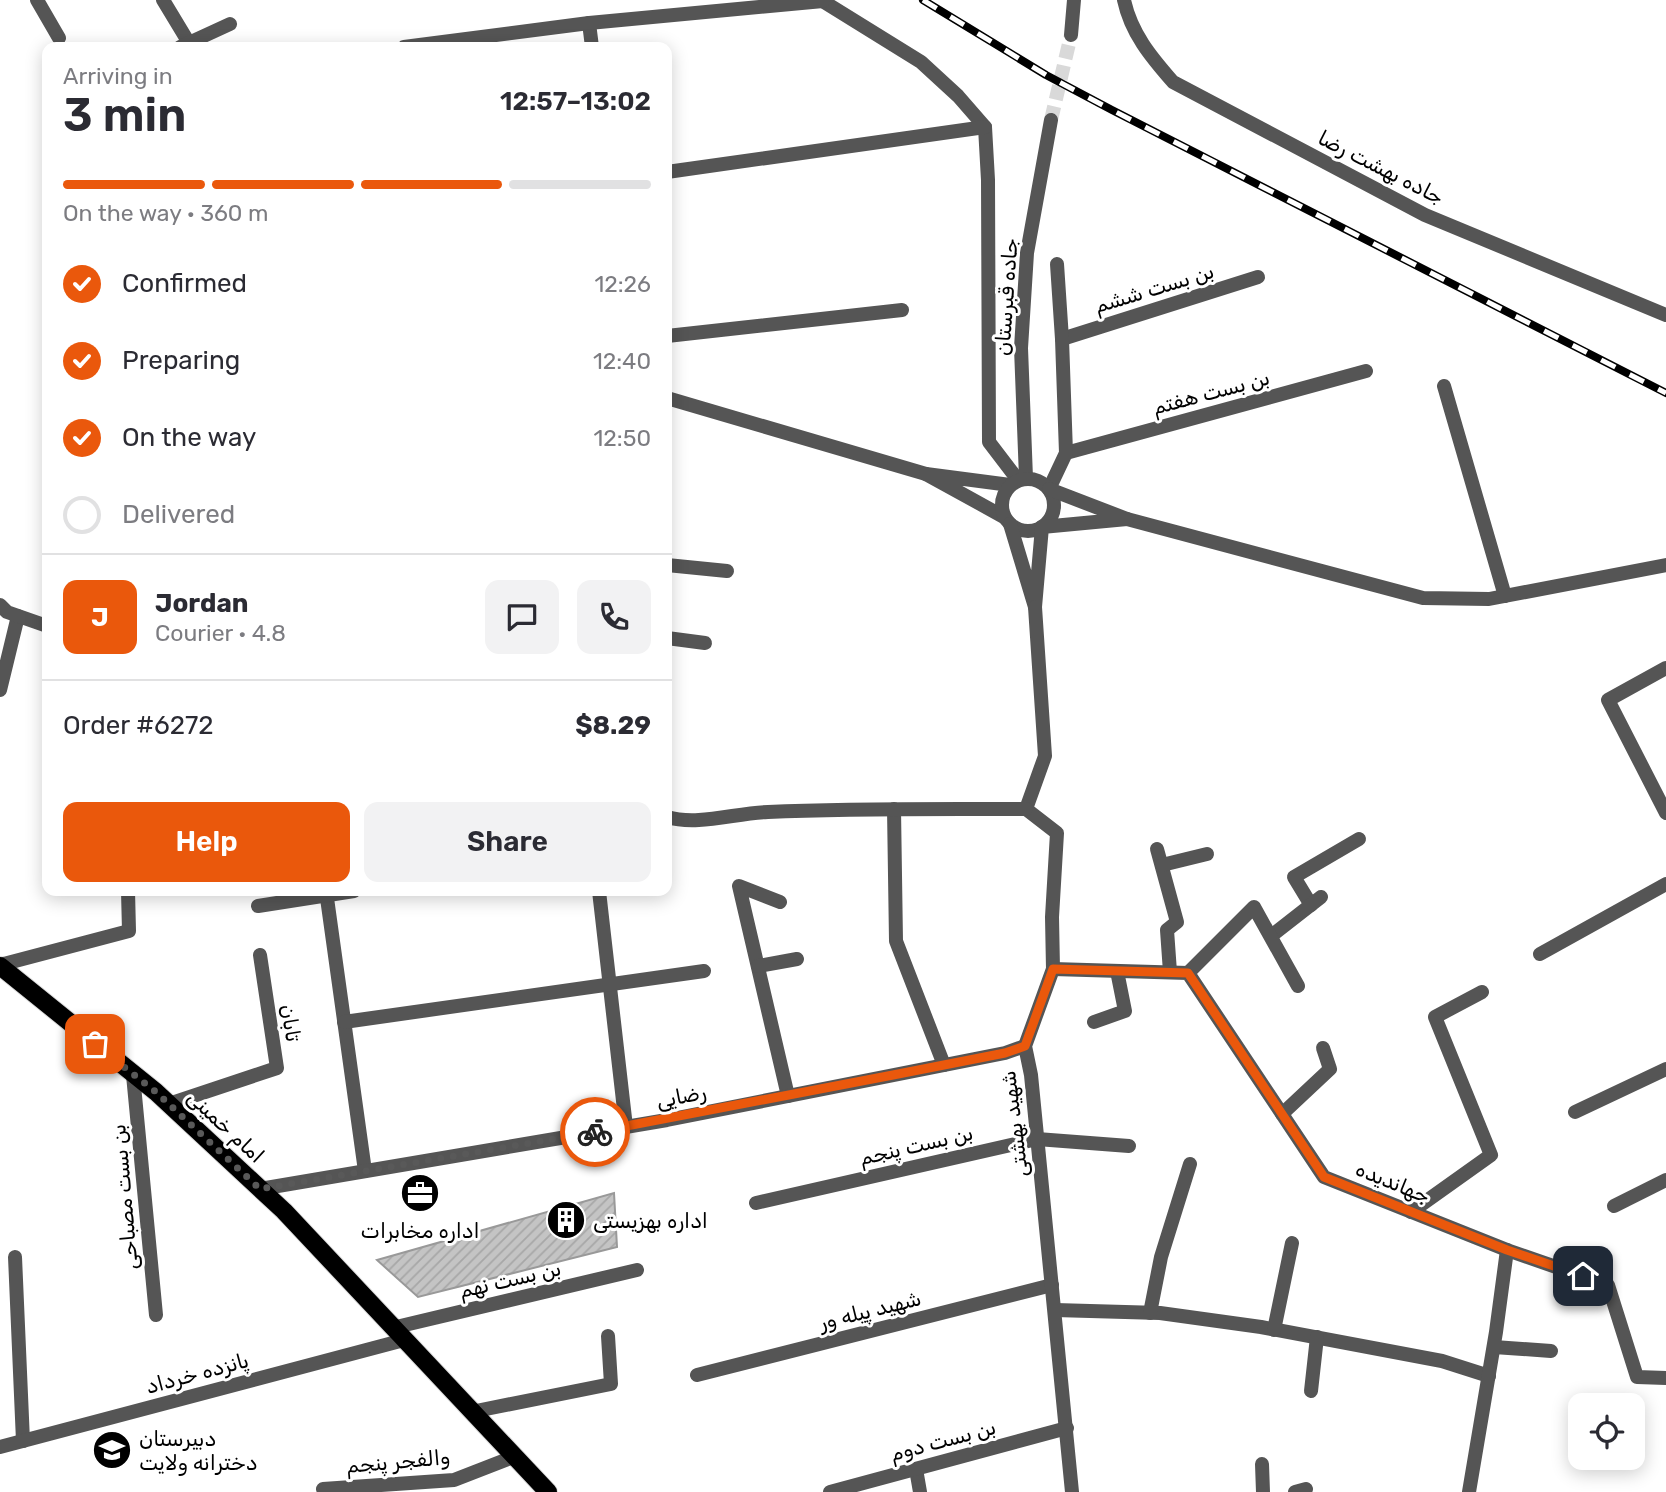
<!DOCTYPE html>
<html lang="en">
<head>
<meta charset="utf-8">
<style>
  body { margin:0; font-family:Rubik,Vazirmatn,sans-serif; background:#f2f2f3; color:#2b2b33; height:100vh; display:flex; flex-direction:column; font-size:26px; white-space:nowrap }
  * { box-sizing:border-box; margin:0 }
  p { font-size:23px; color:#7c7c81 }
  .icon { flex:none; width:38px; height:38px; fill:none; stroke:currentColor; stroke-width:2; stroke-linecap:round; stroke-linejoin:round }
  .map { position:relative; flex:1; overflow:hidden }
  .side { position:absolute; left:42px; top:42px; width:630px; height:854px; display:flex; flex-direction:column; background:#fff; border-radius:14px; box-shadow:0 4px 18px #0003 }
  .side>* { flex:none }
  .controls { position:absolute; left:1568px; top:1393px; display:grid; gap:14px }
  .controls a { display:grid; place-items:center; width:77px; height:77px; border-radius:14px; background:#fff; box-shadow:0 4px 18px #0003; font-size:35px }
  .pin { position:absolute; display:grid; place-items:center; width:60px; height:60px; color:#fff; margin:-30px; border-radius:14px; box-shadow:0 4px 10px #0006 }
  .courier { position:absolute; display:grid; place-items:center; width:70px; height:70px; margin:-35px; border:5px solid #ea580c; border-radius:50%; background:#fff; color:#222; box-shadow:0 2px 9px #0007 }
  .overview em { font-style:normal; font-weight:600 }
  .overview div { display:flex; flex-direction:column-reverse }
  .overview { display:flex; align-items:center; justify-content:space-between; height:119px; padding:0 21px }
  h1 { font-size:46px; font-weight:600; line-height:52px }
  .bar { display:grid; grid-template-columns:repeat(4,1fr); gap:10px 7px; align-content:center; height:84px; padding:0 21px }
  .bar i { height:9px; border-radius:5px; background:#e1e1e2 }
  .bar .active { background:#ea580c }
  .bar p { grid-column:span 4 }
  .line { display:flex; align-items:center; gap:18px; padding:0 21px; border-top:2px solid #e1e1e2 }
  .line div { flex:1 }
  .round { display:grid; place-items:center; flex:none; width:74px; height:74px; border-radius:14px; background:#f2f2f3 }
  ol { padding:0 21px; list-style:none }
  li { display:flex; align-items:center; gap:21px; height:77px }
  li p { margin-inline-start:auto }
  li .icon { padding:7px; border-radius:50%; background:#ea580c; color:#fff; stroke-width:4 }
  li:last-child { color:#7c7c81 }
  li i { width:38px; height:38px; border:4px solid #e1e1e2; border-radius:50% }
  .button { display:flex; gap:14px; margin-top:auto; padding:14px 21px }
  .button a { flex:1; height:80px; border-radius:14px; background:#ea580c; color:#fff; font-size:28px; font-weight:600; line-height:80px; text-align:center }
  .button a+a { background:#f2f2f3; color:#2b2b33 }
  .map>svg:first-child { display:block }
  .building { fill:url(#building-hatch); stroke:#999; stroke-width:2 }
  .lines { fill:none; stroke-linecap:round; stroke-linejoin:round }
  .tertiary-tunnel { stroke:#d9d9d9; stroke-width:14; stroke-dasharray:14 7; stroke-linecap:butt }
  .primary-casing { stroke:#dbdbdb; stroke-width:20 }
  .minor { stroke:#555; stroke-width:14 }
  .tertiary { stroke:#555; stroke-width:14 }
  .primary { stroke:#000; stroke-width:18 }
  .rail-casing { stroke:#000; stroke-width:8 }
  .rail { stroke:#fff; stroke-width:5; stroke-dasharray:16; stroke-linecap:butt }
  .done { stroke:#595959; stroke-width:7; stroke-dasharray:0 12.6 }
  .route { stroke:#ea580c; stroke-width:9 }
  .labels { text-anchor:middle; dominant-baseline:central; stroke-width:6; stroke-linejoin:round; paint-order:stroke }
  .street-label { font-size:21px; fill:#000; stroke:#fff }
  .poi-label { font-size:21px; fill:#000; stroke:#fff; text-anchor:start }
</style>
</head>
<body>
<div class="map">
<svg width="1666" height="1492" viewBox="0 0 1666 1492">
  <defs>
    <pattern id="building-hatch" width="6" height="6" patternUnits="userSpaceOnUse" patternTransform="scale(1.75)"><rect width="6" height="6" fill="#c4c4c4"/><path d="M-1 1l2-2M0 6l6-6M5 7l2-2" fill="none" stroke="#a7a7a7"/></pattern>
  </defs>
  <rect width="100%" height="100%" fill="#fff"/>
  <path class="building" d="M 614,1193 L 617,1247 L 418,1297 L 377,1260 Z"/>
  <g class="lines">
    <path class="tertiary-tunnel" d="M 1051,120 L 1071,35"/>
    <g class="primary-casing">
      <path id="primary" d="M 0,966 L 156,1092 L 284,1211 L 548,1492"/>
    </g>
    <g class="minor">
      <path d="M 37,0 L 59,38"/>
      <path d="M 163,0 L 189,43"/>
      <path d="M 821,0 L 921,62 L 958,96 L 985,127 L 988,180 L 989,442 L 1018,480"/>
      <path d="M 589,23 L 592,47"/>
      <path d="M 180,47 L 230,24"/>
      <path d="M 404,47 L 589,23 L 823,1"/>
      <path d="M 667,172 L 985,127"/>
      <path d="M 667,336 L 902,310"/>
      <path d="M 1062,339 L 1258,277"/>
      <path d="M 1444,386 L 1505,596"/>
      <path d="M 667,398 L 926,474"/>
      <path d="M 1066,453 L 1366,371"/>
      <path d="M 1049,489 L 1066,453 L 1062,339 L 1057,264"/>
      <path d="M 1004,517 L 926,474 L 1010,485"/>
      <path d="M 667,565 L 727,571"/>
      <path d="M 667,638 L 705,643"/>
      <path d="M 1666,668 L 1608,700 L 1666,813"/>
      <path d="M 0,690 L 18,616"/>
      <path d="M 894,809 L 896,941 L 944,1065"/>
      <path d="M 1157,849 L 1177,922 L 1167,930 L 1170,972"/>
      <path d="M 1162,865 L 1207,854"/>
      <path d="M 326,891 L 365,1171"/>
      <path d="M 599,891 L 626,1127"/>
      <path d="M 780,902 L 739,886 L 788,1096"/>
      <path d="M 1311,905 L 1294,877 L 1359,839"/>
      <path d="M 258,906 L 354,891"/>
      <path d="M 1271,936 L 1321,897"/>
      <path d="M 1540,954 L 1666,884"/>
      <path d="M 0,965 L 129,931 L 128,891"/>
      <path d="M 758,966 L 797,959"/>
      <path d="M 1053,969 L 1188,973 L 1324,1177 L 1507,1250 L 1608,1285 L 1637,1377 L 1666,1378"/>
      <path d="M 1188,973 L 1254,907 L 1298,986"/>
      <path d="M 344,1022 L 704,971"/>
      <path d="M 1094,1022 L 1125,1011 L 1117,971"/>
      <path d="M 133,1075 L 156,1315"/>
      <path d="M 169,1104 L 277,1068 L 260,955"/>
      <path d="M 1575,1112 L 1666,1069"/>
      <path d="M 1282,1114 L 1330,1069 L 1323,1048"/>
      <path d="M 260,1189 L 667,1120 L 1005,1053 L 1025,1046"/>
      <path d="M 756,1203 L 1037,1139 L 1129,1146"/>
      <path d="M 1614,1206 L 1666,1180"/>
      <path d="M 1411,1212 L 1491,1155 L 1435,1017 L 1482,992"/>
      <path d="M 15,1257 L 23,1441"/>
      <path d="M 1055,1310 L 1160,1313 L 1261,1327 L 1442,1361 L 1489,1376"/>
      <path d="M 1150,1313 L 1161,1257 L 1190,1164"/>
      <path d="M 392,1328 L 637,1270"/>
      <path d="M 1274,1330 L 1292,1243"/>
      <path d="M 1494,1347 L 1551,1351"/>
      <path d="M 697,1375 L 1052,1285"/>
      <path d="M 1311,1391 L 1317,1337"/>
      <path d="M 471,1412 L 611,1384 L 608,1336"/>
      <path d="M 1262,1464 L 1263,1492"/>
      <path d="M 916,1469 L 920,1492"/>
      <path d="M 323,1489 L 454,1480 L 513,1457"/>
      <path d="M 830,1492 L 1067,1428"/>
      <path d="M 1295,1492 L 1306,1489"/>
      <path d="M 1469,1492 L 1496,1332 L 1507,1250"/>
    </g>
    <g class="tertiary">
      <path d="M 1124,0 C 1131,33 1151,57 1173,82 L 1425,215 L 1666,315"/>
      <path d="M 1071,35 L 1074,0"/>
      <path d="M 1026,478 L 1021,348 L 1027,253 L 1051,120"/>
      <circle cx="1028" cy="505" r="26"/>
      <path d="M 1127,519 L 1423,598 L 1489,599 L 1666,565"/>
      <path d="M 1010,524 L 1035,607 L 1042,527 L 1127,519 L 1049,489"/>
      <path d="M 0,605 L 7,612 L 47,626"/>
      <path d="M 1035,607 L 1045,756 L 1026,809 L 1057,833 L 1052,917 L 1053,969 L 1025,1046 L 1031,1075 L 1072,1492"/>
      <path d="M 667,817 C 698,826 735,813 768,812 C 854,808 940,809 1026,809"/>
      <path d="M 0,1447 L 404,1340"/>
    </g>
    <use href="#primary" class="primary"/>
    <g class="rail-casing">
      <path id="rail" d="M 923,0 L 1046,75 L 1112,110 L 1666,393"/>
    </g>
    <use href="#rail" class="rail"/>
  </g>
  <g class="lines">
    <path class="done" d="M 95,1044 L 156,1092 L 260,1189 L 595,1132"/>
    <path class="route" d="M 595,1132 L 893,1075 L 1005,1053 L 1025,1046 L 1053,969 L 1188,973 L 1324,1177 L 1507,1250 L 1583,1276"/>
  </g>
  <defs>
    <g id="office-disc" transform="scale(2.0125)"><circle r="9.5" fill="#000" stroke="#fff"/><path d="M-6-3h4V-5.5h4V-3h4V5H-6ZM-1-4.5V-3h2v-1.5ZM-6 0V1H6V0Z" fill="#fff"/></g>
    <g id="building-disc" transform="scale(2.0125)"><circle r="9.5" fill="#000" stroke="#fff"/><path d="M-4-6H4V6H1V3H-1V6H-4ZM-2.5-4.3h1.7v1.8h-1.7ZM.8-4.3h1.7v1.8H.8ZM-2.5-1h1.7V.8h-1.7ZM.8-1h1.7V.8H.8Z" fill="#fff"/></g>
    <g id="school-disc" transform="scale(2.0125)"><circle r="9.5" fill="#000" stroke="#fff"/><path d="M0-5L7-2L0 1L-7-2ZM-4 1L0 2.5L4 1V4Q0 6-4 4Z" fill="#fff"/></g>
  </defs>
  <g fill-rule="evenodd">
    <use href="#office-disc" x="420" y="1193"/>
    <use href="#building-disc" x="566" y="1220"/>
    <use href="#school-disc" x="112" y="1450"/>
  </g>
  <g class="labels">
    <g class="street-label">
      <text transform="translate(1381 167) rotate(27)">جاده بهشت رضا</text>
      <text transform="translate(1154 288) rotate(-17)">بن بست ششم</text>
      <text transform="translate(1006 297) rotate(-86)">جاده قبرستان</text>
      <text transform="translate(1211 392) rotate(-15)">بن بست هفتم</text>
      <text transform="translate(291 1023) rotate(81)">تابان</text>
      <text transform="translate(681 1096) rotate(-11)">رضایی</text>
      <text transform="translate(1014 1124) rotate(-97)">شهید بهشتی</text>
      <text transform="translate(226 1126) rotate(43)">امام خمینی</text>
      <text transform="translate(916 1145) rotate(-13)">بن بست پنجم</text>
      <text transform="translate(1393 1182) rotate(22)">جهاندیده</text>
      <text transform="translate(124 1197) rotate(-95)">بن بست مصباحی</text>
      <text transform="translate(510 1279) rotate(-13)">بن بست نهم</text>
      <text transform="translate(870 1310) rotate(-14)">شهید پیله ور</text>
      <text transform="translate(197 1373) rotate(-15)">پانزده خرداد</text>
      <text transform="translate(943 1440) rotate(-15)">بن بست دوم</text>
      <text transform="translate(398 1461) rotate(-5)">والفجر پنجم</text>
    </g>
    <g class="poi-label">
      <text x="593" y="1220">اداره بهزیستی</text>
      <text x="420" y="1230" text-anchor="middle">اداره مخابرات</text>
      <text x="139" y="1438">دبیرستان<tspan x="139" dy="24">دخترانه ولایت</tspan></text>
    </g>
  </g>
</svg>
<div class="controls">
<a><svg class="icon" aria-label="locate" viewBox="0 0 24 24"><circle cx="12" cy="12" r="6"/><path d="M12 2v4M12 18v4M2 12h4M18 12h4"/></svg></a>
</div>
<div class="pin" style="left:95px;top:1044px;background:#ea580c"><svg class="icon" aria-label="bag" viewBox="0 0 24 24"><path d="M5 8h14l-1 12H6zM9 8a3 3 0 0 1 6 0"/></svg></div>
<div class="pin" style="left:1583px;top:1276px;background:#1f2937"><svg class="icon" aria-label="home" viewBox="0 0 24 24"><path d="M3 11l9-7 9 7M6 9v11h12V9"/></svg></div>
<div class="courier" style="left:595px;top:1132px"><svg class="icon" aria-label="bike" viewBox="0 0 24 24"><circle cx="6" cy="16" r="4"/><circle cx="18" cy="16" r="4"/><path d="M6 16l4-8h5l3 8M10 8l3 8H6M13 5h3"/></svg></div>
<section class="side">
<div class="overview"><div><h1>3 min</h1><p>Arriving in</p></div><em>12:57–13:02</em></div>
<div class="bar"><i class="active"></i><i class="active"></i><i class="active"></i><i></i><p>On the way · 360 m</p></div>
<ol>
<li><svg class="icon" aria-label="check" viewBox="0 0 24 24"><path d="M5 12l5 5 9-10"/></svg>Confirmed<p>12:26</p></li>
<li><svg class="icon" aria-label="check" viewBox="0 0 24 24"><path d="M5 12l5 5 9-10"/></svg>Preparing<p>12:40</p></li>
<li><svg class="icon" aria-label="check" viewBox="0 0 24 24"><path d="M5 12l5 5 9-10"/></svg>On the way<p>12:50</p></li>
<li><i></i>Delivered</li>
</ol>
<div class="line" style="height:126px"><b class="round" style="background:#ea580c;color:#fff">J</b><div><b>Jordan</b><p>Courier · 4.8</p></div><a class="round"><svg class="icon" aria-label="chat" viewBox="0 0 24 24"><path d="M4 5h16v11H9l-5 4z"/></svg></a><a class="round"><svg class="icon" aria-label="phone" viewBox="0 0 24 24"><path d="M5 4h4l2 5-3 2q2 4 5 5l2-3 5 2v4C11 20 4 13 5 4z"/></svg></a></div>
<div class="line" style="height:91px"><div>Order #6272</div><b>$8.29</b></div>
<div class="button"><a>Help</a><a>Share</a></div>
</section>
</div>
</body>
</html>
